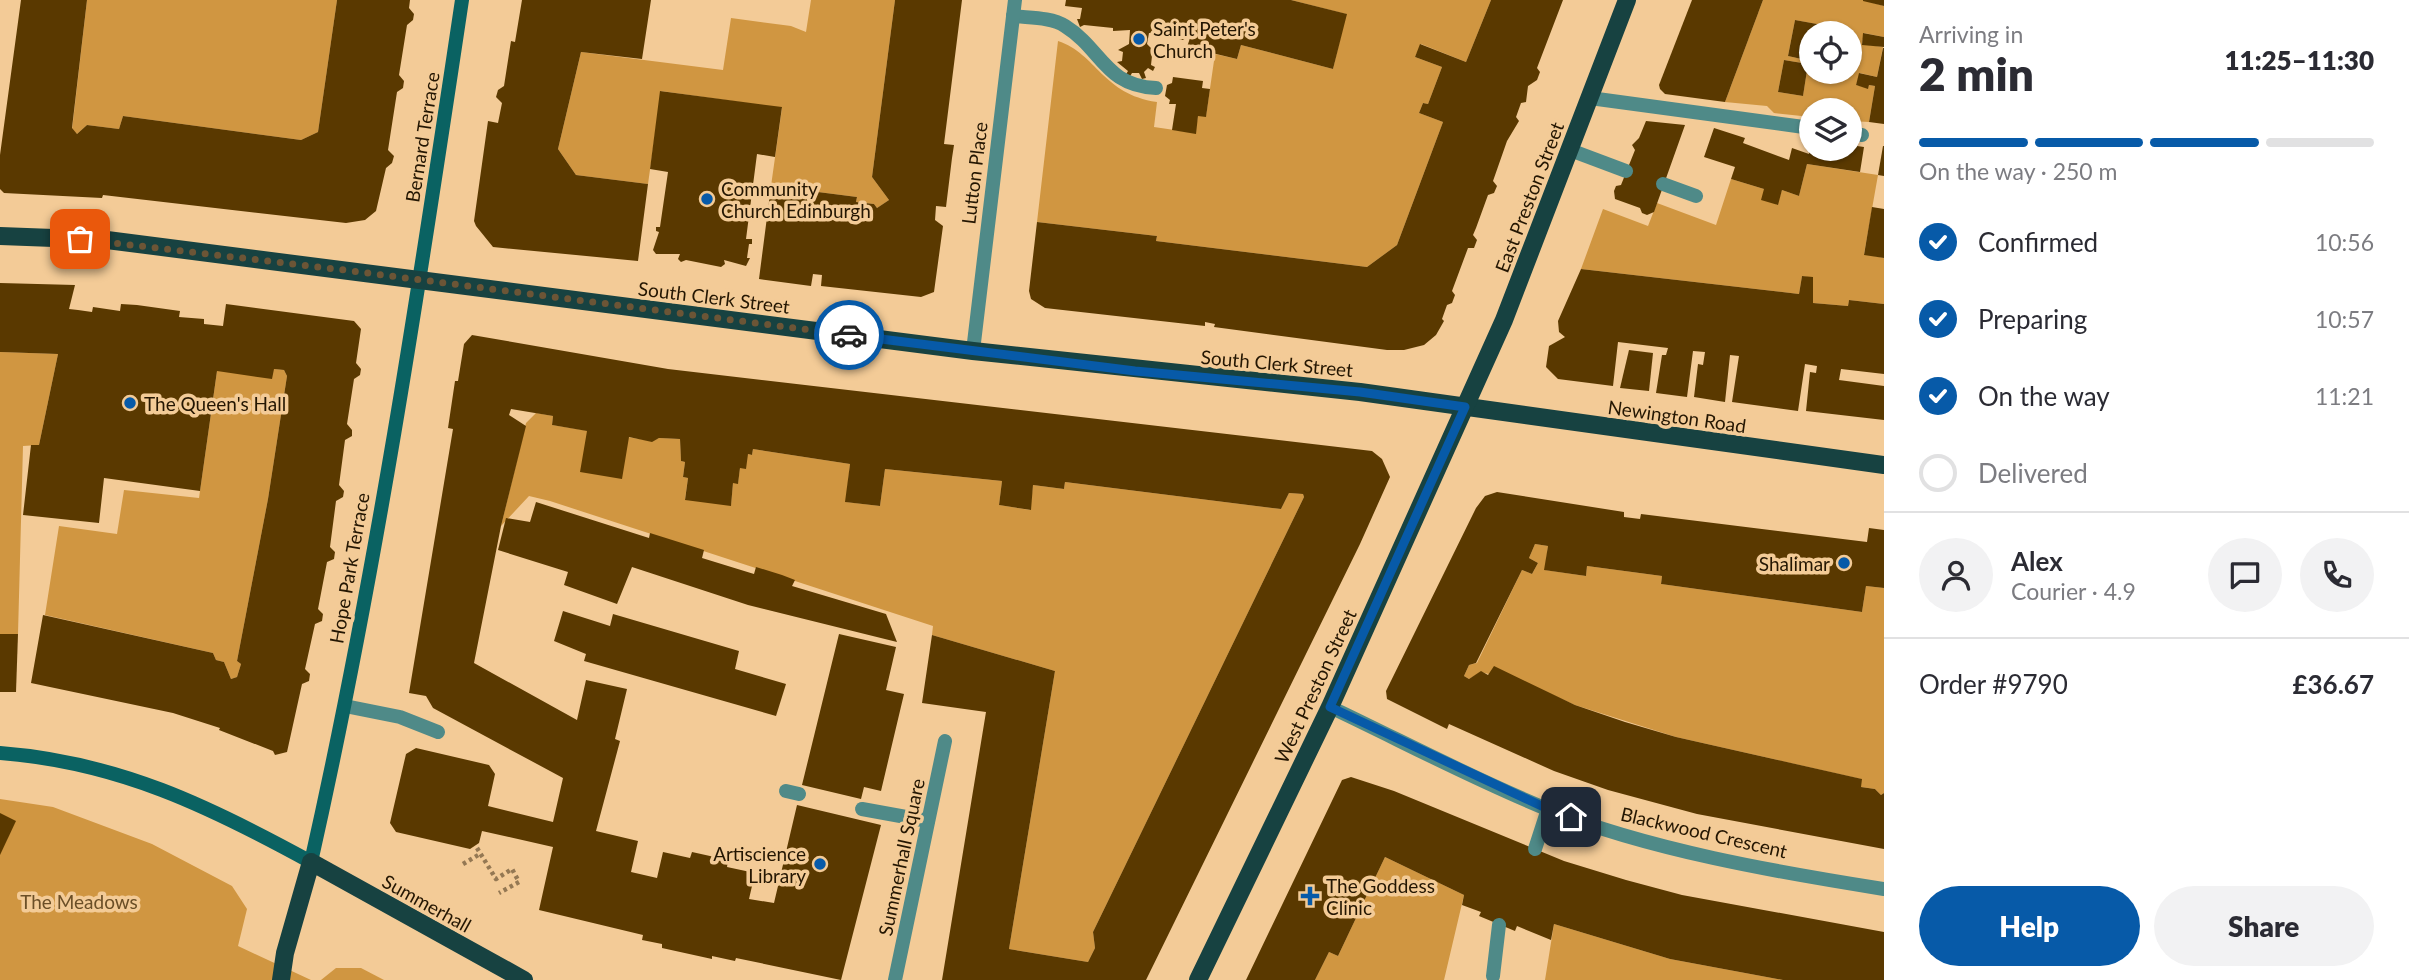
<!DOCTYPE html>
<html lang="en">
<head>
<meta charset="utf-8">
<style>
  body { margin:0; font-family:Lato,sans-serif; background:#f2f2f3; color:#2b2b33; height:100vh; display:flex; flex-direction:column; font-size:26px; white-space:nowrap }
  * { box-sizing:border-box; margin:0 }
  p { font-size:23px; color:#7c7c81 }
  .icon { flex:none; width:38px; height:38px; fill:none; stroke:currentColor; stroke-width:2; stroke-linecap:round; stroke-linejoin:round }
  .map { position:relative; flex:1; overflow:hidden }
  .sheet { display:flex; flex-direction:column; background:#fff; width:525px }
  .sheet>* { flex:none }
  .controls { position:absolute; left:1799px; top:21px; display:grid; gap:14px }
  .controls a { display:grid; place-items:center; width:63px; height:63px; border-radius:50%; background:#fff; box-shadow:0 2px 5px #0004; font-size:35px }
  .pin { position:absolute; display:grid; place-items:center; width:60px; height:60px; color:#fff; margin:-30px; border-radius:14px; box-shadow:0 4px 10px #0006 }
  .courier { position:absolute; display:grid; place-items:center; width:70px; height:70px; margin:-35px; border:5px solid #075aa8; border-radius:50%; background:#fff; color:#222; box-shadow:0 2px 9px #0007 }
  .headline em { font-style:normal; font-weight:800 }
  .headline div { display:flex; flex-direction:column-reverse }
  .headline { display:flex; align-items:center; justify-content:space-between; height:119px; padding:0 35px }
  h1 { font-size:46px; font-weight:800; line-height:52px }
  .bar { display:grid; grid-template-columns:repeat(4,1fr); gap:10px 7px; align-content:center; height:84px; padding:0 35px }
  .bar i { height:9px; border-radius:5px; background:#e1e1e2 }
  .bar .on { background:#075aa8 }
  .bar p { grid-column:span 4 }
  .line { display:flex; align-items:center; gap:18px; padding:0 35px; border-top:2px solid #e1e1e2 }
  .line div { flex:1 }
  .round { display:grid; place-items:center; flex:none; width:74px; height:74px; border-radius:37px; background:#f2f2f3 }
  ol { padding:0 35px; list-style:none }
  li { display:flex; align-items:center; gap:21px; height:77px }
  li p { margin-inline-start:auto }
  li .icon { padding:7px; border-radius:50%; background:#075aa8; color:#fff; stroke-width:4 }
  li:last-child { color:#7c7c81 }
  li i { width:38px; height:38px; border:4px solid #e1e1e2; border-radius:50% }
  .button { display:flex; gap:14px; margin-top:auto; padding:14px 35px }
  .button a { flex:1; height:80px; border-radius:42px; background:#075aa8; color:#fff; font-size:28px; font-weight:800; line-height:80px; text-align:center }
  .button a+a { background:#f2f2f3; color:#2b2b33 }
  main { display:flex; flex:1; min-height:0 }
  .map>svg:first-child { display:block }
  .green { fill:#d09641; fill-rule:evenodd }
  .building { fill:#5a3900 }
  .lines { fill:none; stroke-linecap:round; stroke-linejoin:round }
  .path { stroke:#947853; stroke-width:4.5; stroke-dasharray:3.5 3.5; stroke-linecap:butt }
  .lane { stroke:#4f8a88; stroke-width:14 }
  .street { stroke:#4f8a88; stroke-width:14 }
  .secondary { stroke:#0a6262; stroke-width:14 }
  .primary { stroke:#174241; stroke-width:18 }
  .done { stroke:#6c5536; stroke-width:7; stroke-dasharray:0 12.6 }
  .route { stroke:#075aa8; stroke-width:9 }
  .poi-dot { fill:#075aa8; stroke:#f3cb97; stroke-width:2.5 }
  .labels { text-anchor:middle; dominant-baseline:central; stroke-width:7; stroke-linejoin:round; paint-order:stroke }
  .poi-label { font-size:19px; fill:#241602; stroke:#f3cb97; text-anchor:start }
  .street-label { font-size:19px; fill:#241602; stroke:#f3cb97 }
  .park-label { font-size:19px; fill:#6b4f27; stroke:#f3cb97 }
</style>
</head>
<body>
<main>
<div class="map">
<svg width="1884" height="980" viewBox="0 0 1884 980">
  <rect width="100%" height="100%" fill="#f3cb97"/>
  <g class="green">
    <path d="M 87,0 L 337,0 L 318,132 L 301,140 L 123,116 L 119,129 L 87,125 L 77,134 L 72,130 Z"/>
    <path d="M 811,0 L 895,0 L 872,177 L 889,200 L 877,208 L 874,204 L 856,202 L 857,197 L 771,186 L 782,108 L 661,91 L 648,184 L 576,175 L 558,149 L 581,52 L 723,70 L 731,18 L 791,26 L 806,32 Z"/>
    <path d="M 1291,0 L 1491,0 L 1466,62 L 1421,44 L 1415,57 L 1442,67 L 1428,104 L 1423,103 L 1419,113 L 1443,122 L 1397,245 L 1367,267 L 1156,241 L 1157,236 L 1037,222 L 1058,41 C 1097,54 1102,94 1157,102 L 1154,127 L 1195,133 L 1198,116 L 1206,116 L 1215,54 L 1237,59 L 1241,45 L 1333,69 L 1346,14 Z"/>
    <path d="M 1763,0 L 1863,0 L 1884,6 L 1884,37 L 1864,33 L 1862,44 L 1883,47 L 1877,77 L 1860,73 L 1856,85 L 1868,88 L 1869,85 L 1875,86 L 1869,122 L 1850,121 L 1850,110 L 1811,110 L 1811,117 L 1774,113 L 1767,106 L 1725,102 ZM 1795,20 L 1827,26 L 1826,33 L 1850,33 L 1850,72 L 1811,72 L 1811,36 L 1806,60 L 1788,56 ZM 1784,60 L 1808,64 L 1803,96 L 1778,92 Z"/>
    <path d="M 1807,164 L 1878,175 L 1864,254 L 1884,258 L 1884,304 L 1849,300 L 1848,306 L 1813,303 L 1813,278 L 1802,276 L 1799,294 L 1581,269 L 1603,209 L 1648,226 L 1657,203 L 1716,225 L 1731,179 L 1764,189 L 1777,205 L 1782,190 L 1799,196 Z"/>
    <path d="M 0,352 L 58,354 L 39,445 L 23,446 L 18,634 L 0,634 Z"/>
    <path d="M 274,369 L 284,370 L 287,376 L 268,499 L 237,661 L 241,664 L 237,677 L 231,679 L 224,662 L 216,660 L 213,653 L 45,615 L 59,526 L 117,534 L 124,490 L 199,498 L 217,371 Z"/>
    <path d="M 536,413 L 553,416 L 552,425 L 652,441 L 659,438 L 680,439 L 681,461 L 685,462 L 683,477 L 688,478 L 685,499 L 731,505 L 733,483 L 738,483 L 740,468 L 748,454 L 752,455 L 753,449 L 850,464 L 846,502 L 880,506 L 885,469 L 1002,481 L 999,505 L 1030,510 L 1033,485 L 1064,489 L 1065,482 L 1281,509 L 1289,493 L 1303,494 L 1304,497 L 1093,932 L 1095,948 L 1088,962 L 1009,949 L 1055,671 L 932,635 L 933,626 L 550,501 L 529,496 L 501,526 L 526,423 Z"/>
    <path d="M 1535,544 L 1548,546 L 1545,570 L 1586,576 L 1587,566 L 1662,576 L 1661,584 L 1862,612 L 1866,586 L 1884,588 L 1884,793 L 1881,795 L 1875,789 L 1861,787 L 1861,779 L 1676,737 L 1575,705 L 1528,684 L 1481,672 L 1469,679 L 1464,676 L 1469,665 L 1477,663 L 1522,570 L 1532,574 L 1538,563 L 1529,558 Z"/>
    <path d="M 0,799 L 53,807 L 152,844 L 232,886 L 247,909 L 238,946 L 311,980 L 0,980 Z"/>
    <path d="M 1385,857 L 1464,895 L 1444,980 L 1315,980 L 1329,952 L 1338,956 Z"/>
    <path d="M 1554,924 L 1670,959 L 1783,980 L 1545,980 Z"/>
    <path d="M 336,968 L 361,968 L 384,980 L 321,980 Z"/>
  </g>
  <g class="building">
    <path d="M 21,0 L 87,0 L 72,128 L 77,134 L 87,125 L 119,129 L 123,116 L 301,140 L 318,132 L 337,0 L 410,0 L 409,8 L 414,14 L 413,20 L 407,25 L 399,75 L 404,81 L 403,88 L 397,92 L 388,150 L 394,156 L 392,163 L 386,168 L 376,211 L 365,220 L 346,223 L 103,195 L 102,198 L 4,193 L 0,189 L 0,155 Z"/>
    <path d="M 522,0 L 651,0 L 642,59 L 581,52 L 558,149 L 576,175 L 648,184 L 638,261 L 493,247 L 476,226 L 474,221 L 488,121 L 498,123 L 502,103 L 496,97 L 498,90 L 504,86 L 511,41 L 515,42 Z"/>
    <path d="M 895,0 L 962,0 L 944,144 L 954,145 L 952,158 L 946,207 L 936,206 L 935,220 L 943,226 L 934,292 L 921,297 L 821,286 L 822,275 L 813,274 L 811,286 L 759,279 L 771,186 L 857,197 L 856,202 L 874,204 L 877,208 L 889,200 L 872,177 Z"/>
    <path d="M 1066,0 L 1291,0 L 1347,14 L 1333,69 L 1241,45 L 1237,59 L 1187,47 L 1193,29 L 1186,27 L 1187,37 L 1183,40 L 1179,39 L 1179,36 L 1163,37 L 1163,34 L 1149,33 L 1147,44 L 1157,54 L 1152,56 L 1151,65 L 1155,67 L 1153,71 L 1148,68 L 1144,72 L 1146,78 L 1142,79 L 1139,73 L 1132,73 L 1129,78 L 1125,76 L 1128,71 L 1117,62 L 1122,61 L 1123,52 L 1118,50 L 1129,44 L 1130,30 L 1113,31 L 1113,28 L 1084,25 L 1080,27 L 1077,19 L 1080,19 L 1082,8 L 1065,6 Z"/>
    <path d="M 1491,0 L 1563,0 L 1537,68 L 1540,72 L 1537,80 L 1528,86 L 1526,102 L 1521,103 L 1516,117 L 1519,121 L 1507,141 L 1493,181 L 1497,186 L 1494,193 L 1488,195 L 1476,228 L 1473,235 L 1477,240 L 1474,248 L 1468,248 L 1452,291 L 1455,295 L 1452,303 L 1447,305 L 1442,319 L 1444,321 L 1436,335 L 1424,345 L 1404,350 L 1387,350 L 1214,327 L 1215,324 L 1205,322 L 1205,326 L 1045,308 L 1031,299 L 1029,291 L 1037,222 L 1157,236 L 1156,241 L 1367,267 L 1397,245 L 1443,122 L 1419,113 L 1423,103 L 1428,104 L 1442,67 L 1415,57 L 1420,44 L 1466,62 Z"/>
    <path d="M 1692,0 L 1763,0 L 1725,102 L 1665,94 L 1660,89 L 1659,85 Z"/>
    <path d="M 1884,0 L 1884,6 L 1863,1 L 1863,0 Z"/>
    <path d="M 1795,20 L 1828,26 L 1826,33 L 1811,33 L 1806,60 L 1788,56 Z"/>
    <path d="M 1863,33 L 1884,37 L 1884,47 L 1862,45 Z"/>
    <path d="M 1883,48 L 1884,48 L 1884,124 L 1869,122 L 1875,86 L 1869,85 L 1868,89 L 1856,85 L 1859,73 L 1877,77 Z"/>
    <path d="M 1784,60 L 1808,64 L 1803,96 L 1778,92 Z"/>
    <path d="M 1173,77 L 1203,81 L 1202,88 L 1210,89 L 1206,117 L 1198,116 L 1196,134 L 1172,130 L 1176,104 L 1169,104 L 1170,100 L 1165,96 L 1167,85 L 1172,83 Z"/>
    <path d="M 660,91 L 782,107 L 775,157 L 757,154 L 746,239 L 752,239 L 752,244 L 749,244 L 747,258 L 750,258 L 746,266 L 724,260 L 725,264 L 721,267 L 686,260 L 681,262 L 678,259 L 680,254 L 656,254 L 653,250 L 659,232 L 656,231 L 656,227 L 660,227 L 668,172 L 650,169 Z"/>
    <path d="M 1646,121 L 1685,125 L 1654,212 L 1647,215 L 1642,213 L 1640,208 L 1615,199 L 1614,191 L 1616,186 L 1621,185 L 1635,150 L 1632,145 L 1639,138 Z"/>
    <path d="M 1714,128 L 1745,138 L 1743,143 L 1789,160 L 1792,148 L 1809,154 L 1810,149 L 1850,149 L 1850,145 L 1864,147 L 1860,172 L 1807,164 L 1799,196 L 1782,190 L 1778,205 L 1761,200 L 1764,189 L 1731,179 L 1735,167 L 1704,157 Z"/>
    <path d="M 1883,146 L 1884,146 L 1884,176 L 1878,175 Z"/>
    <path d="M 1872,207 L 1884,209 L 1884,258 L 1864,255 Z"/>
    <path d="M 1581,269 L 1799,294 L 1802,276 L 1813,277 L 1813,303 L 1848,306 L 1849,300 L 1884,304 L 1884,374 L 1841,369 L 1839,380 L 1884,386 L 1884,420 L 1806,411 L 1810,372 L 1816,373 L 1817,366 L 1805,364 L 1798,411 L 1732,402 L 1739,356 L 1730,355 L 1725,402 L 1694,397 L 1698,364 L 1703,365 L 1705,352 L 1693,351 L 1687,397 L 1656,393 L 1662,355 L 1666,355 L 1668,348 L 1618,342 L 1613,386 L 1558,379 L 1546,367 L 1549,346 L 1565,337 L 1559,332 L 1558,321 Z"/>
    <path d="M 0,283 L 75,285 L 69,309 L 78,310 L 92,312 L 93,307 L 120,311 L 121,304 L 137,305 L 180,311 L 179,317 L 204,319 L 204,324 L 223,326 L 226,304 L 354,321 L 361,329 L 356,363 L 361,369 L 360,375 L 354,379 L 347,424 L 352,430 L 352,436 L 345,440 L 339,485 L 344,491 L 343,497 L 336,501 L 330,547 L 335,552 L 334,559 L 327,562 L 318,609 L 323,614 L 322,621 L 315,624 L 305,669 L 310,674 L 309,681 L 302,684 L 287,752 L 275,755 L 273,751 L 219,730 L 220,728 L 173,713 L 31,683 L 43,615 L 213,653 L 216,660 L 224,662 L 231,679 L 237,677 L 241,664 L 237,661 L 268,499 L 287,376 L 284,370 L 274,369 L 272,379 L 217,371 L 200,491 L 104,478 L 99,523 L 23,515 L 31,445 L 39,445 L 58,354 L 0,352 Z"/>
    <path d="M 472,335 L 668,369 L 1372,451 L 1382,459 L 1390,477 L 1360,544 L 1146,980 L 942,980 L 986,712 L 922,703 L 932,635 L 1055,671 L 1009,949 L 1088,962 L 1095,948 L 1093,932 L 1304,497 L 1303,494 L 1289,493 L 1281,509 L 1065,482 L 1064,489 L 1033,485 L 1031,510 L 999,505 L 1002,481 L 885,469 L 880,506 L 845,502 L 850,464 L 753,449 L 752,455 L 748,454 L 746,469 L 740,468 L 738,484 L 733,483 L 731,506 L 685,500 L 688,478 L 683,477 L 685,462 L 681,461 L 680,439 L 659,438 L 652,442 L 629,437 L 622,479 L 580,472 L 587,431 L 552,425 L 553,416 L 511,409 L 509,415 L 526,426 L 501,526 L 474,663 L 577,720 L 586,680 L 627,689 L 615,739 L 620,741 L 596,831 L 638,841 L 631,872 L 657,878 L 663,852 L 690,858 L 692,852 L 728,860 L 727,867 L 755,873 L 749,899 L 774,903 L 797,805 L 881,825 L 841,980 L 736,958 L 735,961 L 712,956 L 712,959 L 662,948 L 662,944 L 642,940 L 643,935 L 539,910 L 553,847 L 482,831 L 479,843 L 470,849 L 396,832 L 390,823 L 406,754 L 416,748 L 489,765 L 495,774 L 488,806 L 553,822 L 563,778 L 433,708 L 426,696 L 409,693 L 453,429 L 448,428 L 455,381 L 458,381 L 464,344 Z"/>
    <path d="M 1629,350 L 1653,353 L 1649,391 L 1620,388 Z"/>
    <path d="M 1497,492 L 1624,512 L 1624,517 L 1640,519 L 1641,514 L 1867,542 L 1869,528 L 1884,530 L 1884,588 L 1866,586 L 1862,612 L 1661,584 L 1662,576 L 1587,566 L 1586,576 L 1544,570 L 1548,546 L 1535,544 L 1529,558 L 1538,563 L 1532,574 L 1522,570 L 1476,663 L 1469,665 L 1464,676 L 1469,679 L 1481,671 L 1488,675 L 1494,666 L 1575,705 L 1625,722 L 1676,737 L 1862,779 L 1861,787 L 1875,789 L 1881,795 L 1884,793 L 1884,849 L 1697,814 L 1608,790 L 1554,771 L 1449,724 L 1447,729 L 1387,699 L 1386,691 L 1476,508 L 1485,496 Z"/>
    <path d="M 536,502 L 649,538 L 650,533 L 704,550 L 702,558 L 754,574 L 756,567 L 782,575 L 795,580 L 792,586 L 886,614 L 897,642 L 748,605 L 632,567 L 617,604 L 564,585 L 568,572 L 498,550 L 506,518 L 530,522 Z"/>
    <path d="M 563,611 L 610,626 L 613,614 L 739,651 L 735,669 L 786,684 L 776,716 L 584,661 L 586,654 L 554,641 Z"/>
    <path d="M 0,634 L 18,634 L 16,692 L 0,692 Z"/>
    <path d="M 839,634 L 896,647 L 886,690 L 904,694 L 881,791 L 864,787 L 861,799 L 802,785 Z"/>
    <path d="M 1351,777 L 1394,791 L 1564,861 L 1626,880 L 1682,895 L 1884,932 L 1884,980 L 1783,980 L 1670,959 L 1554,924 L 1551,940 L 1517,926 L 1515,931 L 1479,916 L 1481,912 L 1462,905 L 1464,895 L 1385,857 L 1338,956 L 1329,952 L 1315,980 L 1246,980 L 1342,780 Z"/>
    <path d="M 0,813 L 16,821 L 0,855 Z"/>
  </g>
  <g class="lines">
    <g class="path">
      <path d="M 477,848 L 496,879 L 512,869 L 519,882 L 499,893"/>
      <path d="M 463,864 L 480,854"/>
    </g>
    <g class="lane">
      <path d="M 1013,16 C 1029,18 1051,17 1065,26 C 1102,49 1105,86 1156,88"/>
      <path d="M 1590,98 L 1811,128"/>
      <path d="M 1850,134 L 1862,135"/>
      <path d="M 1570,150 L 1626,171"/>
      <path d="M 1663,184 L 1696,196"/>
      <path d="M 345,706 L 400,717 L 438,732"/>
      <path d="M 786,791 L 799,794"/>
      <path d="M 862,809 L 928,821"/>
      <path d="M 1535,849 L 1548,809"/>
      <path d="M 1493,976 L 1499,925"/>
    </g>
    <g class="street">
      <path d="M 973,351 L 1015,0"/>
      <path d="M 1330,707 C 1402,741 1473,779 1547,809 C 1649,850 1776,872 1884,889"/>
      <path d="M 895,980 L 945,741"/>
    </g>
    <path class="secondary" d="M 0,753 C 118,762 209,806 311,862 C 375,578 419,288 462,0"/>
    <g class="primary">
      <path d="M 0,236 L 107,240 L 973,351 L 1360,392 L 1884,465"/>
      <path d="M 281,980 L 285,953 L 311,862 L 524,980"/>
      <path d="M 1198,980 L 1330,707 L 1504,320 L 1627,0"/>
    </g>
  </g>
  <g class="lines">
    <path class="done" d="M 80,239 L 344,270 L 849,335"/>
    <path class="route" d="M 849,335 L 1135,371 L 1360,392 L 1465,407 L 1330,707 L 1548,809 L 1571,817"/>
  </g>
  <g class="poi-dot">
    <circle cx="1139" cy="39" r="7"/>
    <circle cx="707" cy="199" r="7"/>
    <circle cx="130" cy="403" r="7"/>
    <circle cx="1844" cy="563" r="7"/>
    <circle cx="820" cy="864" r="7"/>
    <path d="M1306.5 885.5h7v7h7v7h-7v7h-7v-7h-7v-7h7z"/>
  </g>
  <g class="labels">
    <g class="poi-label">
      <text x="1153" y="28">Saint Peter's<tspan x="1153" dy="22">Church</tspan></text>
      <text x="721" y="188">Community<tspan x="721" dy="22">Church Edinburgh</tspan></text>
      <text x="144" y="403">The Queen's Hall</text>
      <text x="1830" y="563" text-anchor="end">Shalimar</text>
      <text x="806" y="853" text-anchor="end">Artiscience<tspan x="806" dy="22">Library</tspan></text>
      <text x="1326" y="885">The Goddess<tspan x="1326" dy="22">Clinic</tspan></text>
    </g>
    <g class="street-label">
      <text transform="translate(422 137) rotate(-81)">Bernard Terrace</text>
      <text transform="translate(974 173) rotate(-83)">Lutton Place</text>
      <text transform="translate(1529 197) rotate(-69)">East Preston Street</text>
      <text transform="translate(714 297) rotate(7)">South Clerk Street</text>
      <text transform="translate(1277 363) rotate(5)">South Clerk Street</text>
      <text transform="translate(1677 416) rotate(8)">Newington Road</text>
      <text transform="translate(349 568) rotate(-80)">Hope Park Terrace</text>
      <text transform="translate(1315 686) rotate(-65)">West Preston Street</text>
      <text transform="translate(1704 832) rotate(13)">Blackwood Crescent</text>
      <text transform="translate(901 857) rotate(-78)">Summerhall Square</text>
      <text transform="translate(427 903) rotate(29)">Summerhall</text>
    </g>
    <g class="park-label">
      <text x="79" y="901">The Meadows</text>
    </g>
  </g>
</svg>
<div class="controls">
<a><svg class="icon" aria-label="locate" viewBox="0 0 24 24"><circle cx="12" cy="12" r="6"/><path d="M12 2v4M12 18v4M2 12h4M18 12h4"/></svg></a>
<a><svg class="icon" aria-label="layers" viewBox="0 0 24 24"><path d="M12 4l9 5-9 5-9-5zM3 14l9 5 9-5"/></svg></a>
</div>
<div class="pin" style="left:80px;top:239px;background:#ea580c"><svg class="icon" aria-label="bag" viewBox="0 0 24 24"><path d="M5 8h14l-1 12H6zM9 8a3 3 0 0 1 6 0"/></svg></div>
<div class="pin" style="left:1571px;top:817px;background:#1f2937"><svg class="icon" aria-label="home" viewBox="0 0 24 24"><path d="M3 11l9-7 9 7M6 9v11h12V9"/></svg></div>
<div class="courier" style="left:849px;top:335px"><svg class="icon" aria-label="car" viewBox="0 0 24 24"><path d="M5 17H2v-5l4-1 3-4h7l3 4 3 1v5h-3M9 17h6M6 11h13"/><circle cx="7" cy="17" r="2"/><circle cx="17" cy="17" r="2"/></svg></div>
</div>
<section class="sheet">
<div class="headline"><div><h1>2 min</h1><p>Arriving in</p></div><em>11:25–11:30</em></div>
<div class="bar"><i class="on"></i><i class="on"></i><i class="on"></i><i></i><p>On the way · 250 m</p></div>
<ol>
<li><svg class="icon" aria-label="check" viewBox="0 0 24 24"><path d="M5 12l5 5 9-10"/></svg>Confirmed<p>10:56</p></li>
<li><svg class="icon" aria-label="check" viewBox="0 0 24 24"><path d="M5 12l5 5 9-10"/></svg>Preparing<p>10:57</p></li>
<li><svg class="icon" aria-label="check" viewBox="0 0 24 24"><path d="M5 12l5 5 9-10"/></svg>On the way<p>11:21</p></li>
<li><i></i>Delivered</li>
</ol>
<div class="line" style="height:126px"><a class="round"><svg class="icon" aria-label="person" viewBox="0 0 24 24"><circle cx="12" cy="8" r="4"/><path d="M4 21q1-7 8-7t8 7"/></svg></a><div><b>Alex</b><p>Courier · 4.9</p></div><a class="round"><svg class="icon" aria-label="chat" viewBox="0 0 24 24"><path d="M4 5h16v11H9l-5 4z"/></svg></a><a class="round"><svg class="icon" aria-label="phone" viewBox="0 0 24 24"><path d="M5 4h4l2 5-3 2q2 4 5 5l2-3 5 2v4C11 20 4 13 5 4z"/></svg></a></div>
<div class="line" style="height:91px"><div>Order #9790</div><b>£36.67</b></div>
<div class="button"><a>Help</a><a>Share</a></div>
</section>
</main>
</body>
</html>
